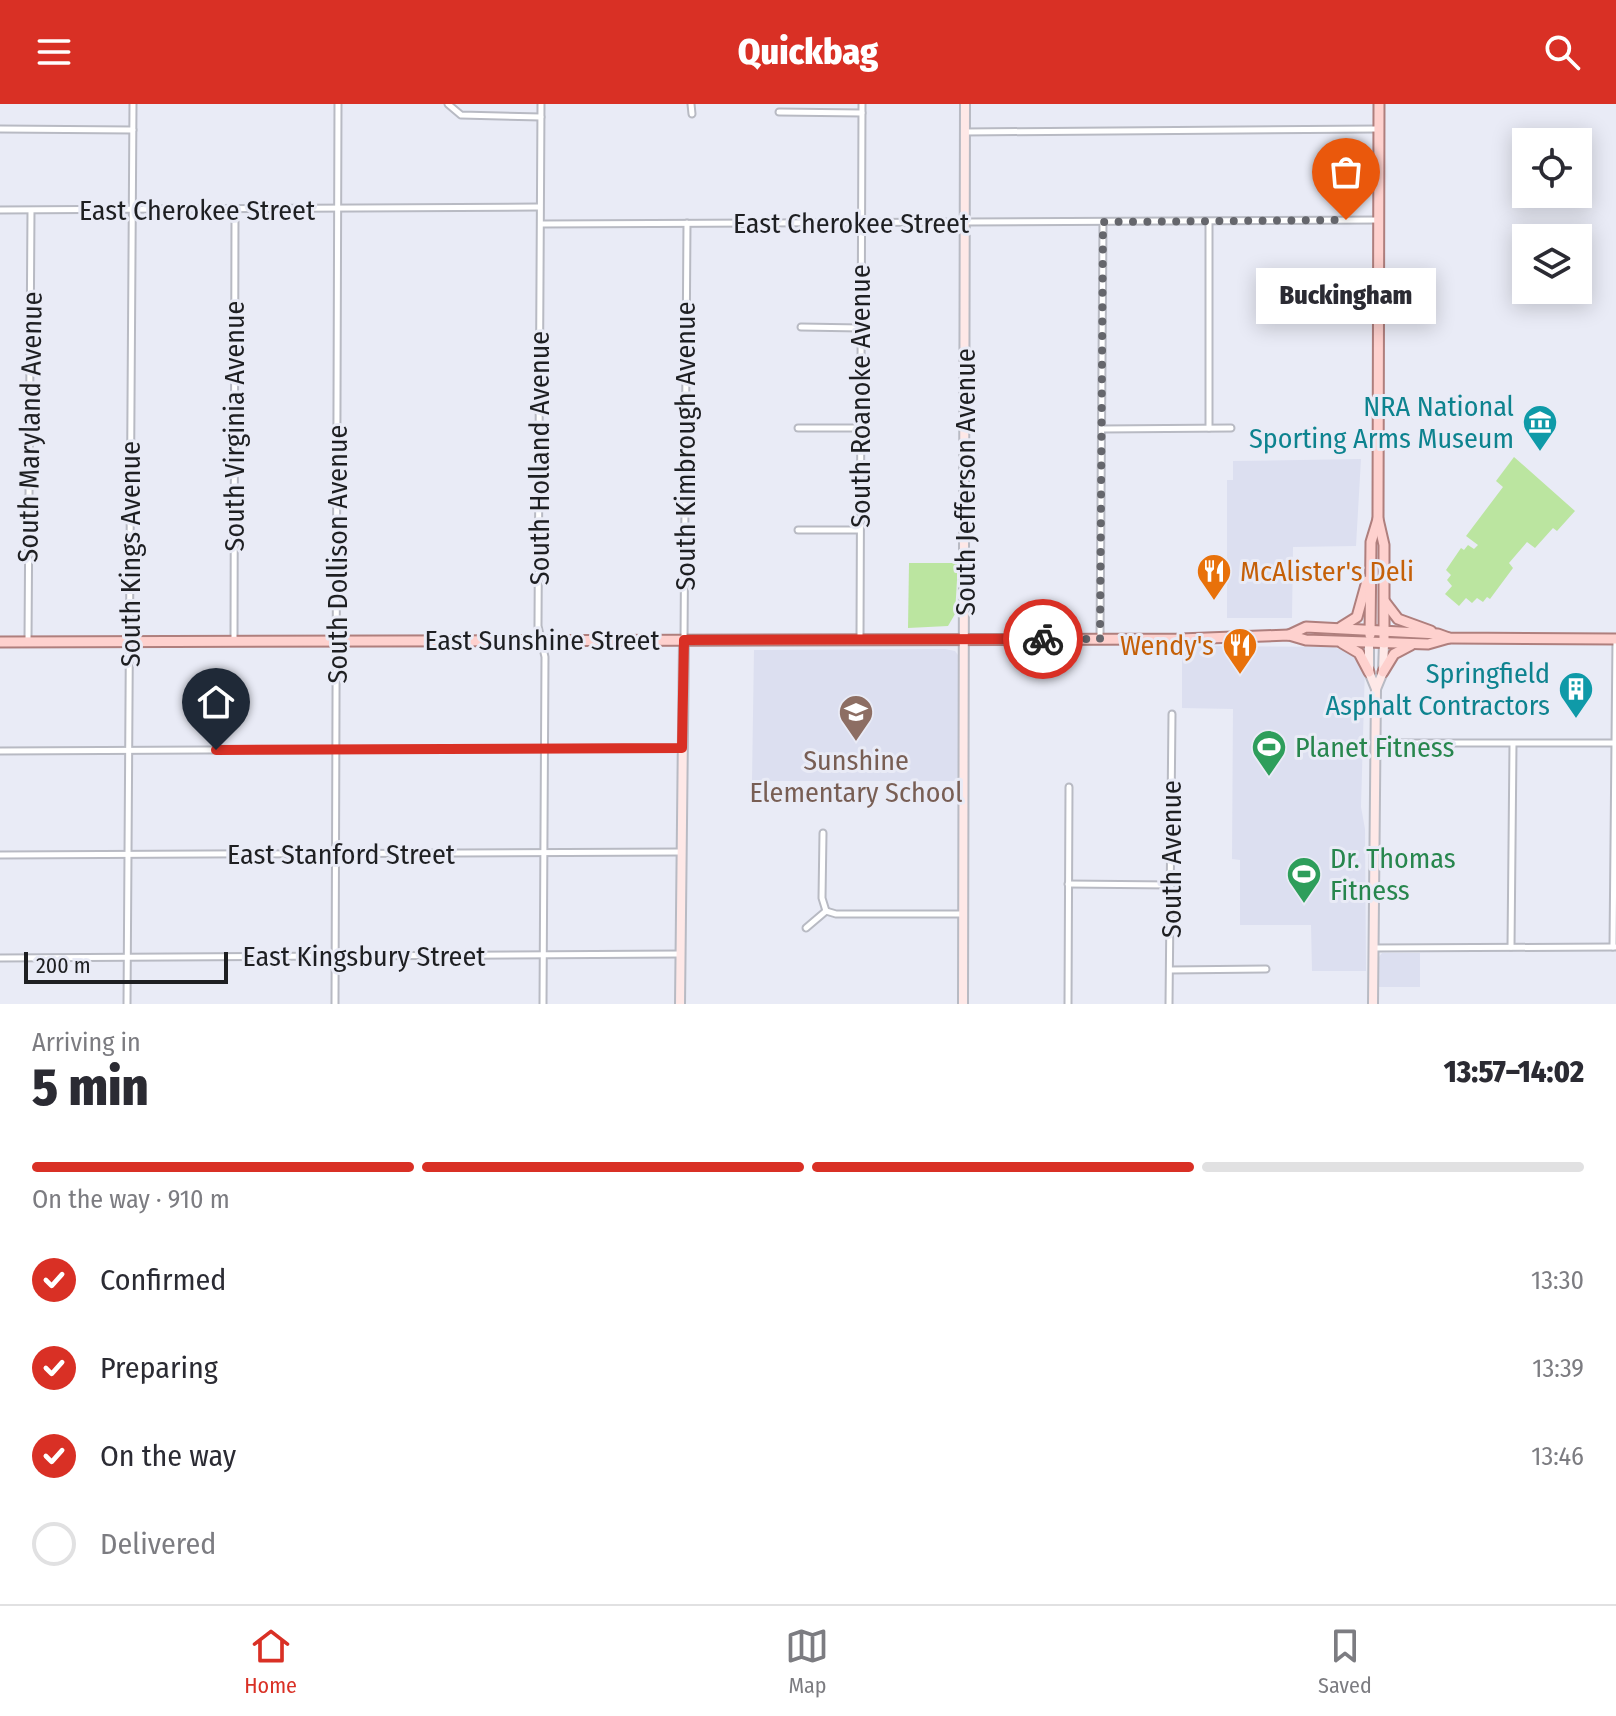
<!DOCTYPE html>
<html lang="en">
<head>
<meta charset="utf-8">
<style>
  body { margin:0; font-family:"Fira Sans Condensed",sans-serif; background:#f2f2f3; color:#2b2b33; height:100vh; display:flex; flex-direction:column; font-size:30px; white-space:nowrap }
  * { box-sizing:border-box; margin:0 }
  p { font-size:26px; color:#7c7c81 }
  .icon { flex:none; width:44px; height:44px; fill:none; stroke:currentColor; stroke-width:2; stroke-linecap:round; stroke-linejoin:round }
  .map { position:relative; height:900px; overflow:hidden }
  .side { display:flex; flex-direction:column; background:#fff; flex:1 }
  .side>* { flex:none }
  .tools { position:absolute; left:1512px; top:24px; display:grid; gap:16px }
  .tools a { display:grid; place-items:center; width:80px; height:80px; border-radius:0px; background:#fff; box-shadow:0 4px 20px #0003; font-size:40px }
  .scale { position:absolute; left:24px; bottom:20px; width:204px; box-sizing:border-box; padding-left:8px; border:4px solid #1e1f22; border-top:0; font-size:22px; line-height:28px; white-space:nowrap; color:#1e1f22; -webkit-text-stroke:6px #e9ebf6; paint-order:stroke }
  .pin { position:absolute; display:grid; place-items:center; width:68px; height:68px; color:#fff; margin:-82px -34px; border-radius:50% 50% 50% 0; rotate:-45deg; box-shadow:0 0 8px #0007 }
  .pin .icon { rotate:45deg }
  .courier { position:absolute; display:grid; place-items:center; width:80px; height:80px; margin:-40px; border:6px solid #d93025; border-radius:50%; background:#fff; color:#222; box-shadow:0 2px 10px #0007 }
  .bubble { position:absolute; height:56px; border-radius:0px; background:#fff; box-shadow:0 4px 20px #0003; font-size:26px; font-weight:800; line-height:56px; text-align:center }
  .summary em { font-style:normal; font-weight:800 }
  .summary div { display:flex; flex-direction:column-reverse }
  .summary { display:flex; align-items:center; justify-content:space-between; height:136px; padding:0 32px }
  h1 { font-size:52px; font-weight:800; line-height:60px }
  .bar { display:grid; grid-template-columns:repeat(4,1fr); gap:12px 8px; align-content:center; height:96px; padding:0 32px }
  .bar i { height:10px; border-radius:6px; background:#e1e1e2 }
  .bar .current { background:#d93025 }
  .bar p { grid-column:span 4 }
  ol { padding:0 32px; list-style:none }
  li { display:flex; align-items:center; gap:24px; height:88px }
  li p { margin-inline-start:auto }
  li .icon { padding:8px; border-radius:50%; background:#d93025; color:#fff; stroke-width:4 }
  li:last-child { color:#7c7c81 }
  li i { width:44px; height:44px; border:4px solid #e1e1e2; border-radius:50% }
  header { display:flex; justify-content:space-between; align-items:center; height:104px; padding:0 32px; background:#d93025; color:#fff; font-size:36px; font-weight:800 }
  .dock { display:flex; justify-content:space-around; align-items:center; height:112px; border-top:2px solid #e1e1e2; background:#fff; font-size:22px; color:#7c7c81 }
  .dock a { display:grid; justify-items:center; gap:4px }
  .dock .current { color:#d93025 }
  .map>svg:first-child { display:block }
  .built { fill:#dcdff0 }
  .green { fill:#bbe5a0 }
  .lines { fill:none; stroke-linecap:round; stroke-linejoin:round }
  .street-casing { stroke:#b8bac3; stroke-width:9 }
  .secondary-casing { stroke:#b8bac3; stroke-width:12 }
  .primary-casing { stroke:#af7f7d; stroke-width:13 }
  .street { stroke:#fff; stroke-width:5 }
  .secondary { stroke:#fee8e7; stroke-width:8 }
  .primary { stroke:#fed1ce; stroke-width:9 }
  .done { stroke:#65666c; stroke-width:8; stroke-dasharray:0 14.4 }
  .route { stroke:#d93025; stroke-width:10 }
  .labels { text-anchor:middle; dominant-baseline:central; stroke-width:6; stroke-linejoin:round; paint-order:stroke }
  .street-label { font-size:28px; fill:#1e1f22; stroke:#e9ebf6 }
  .culture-label { font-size:28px; fill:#0d838f; stroke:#e9ebf6; text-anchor:end }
  .food-label { font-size:28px; fill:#c56008; stroke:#e9ebf6; text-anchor:start }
  .leisure-label { font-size:28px; fill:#27864d; stroke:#e9ebf6; text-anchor:start }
  .education-label { font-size:28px; fill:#785e54; stroke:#e9ebf6 }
</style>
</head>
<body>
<header><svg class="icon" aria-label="menu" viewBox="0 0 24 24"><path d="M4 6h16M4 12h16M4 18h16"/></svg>Quickbag<svg class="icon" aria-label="search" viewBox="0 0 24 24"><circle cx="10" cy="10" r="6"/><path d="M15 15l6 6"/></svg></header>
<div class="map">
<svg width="1616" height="900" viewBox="0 0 1616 900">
  <rect width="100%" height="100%" fill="#e9ebf6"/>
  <g class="built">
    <path d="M 1361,355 L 1356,442 L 1293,443 L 1292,514 L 1227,514 L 1227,376 L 1233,376 L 1233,357 Z"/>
    <path d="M 1182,542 L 1333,543 L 1356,550 L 1365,563 L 1361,703 L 1365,725 L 1366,867 L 1312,867 L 1311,821 L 1240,821 L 1240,756 L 1232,755 L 1233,605 L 1182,604 Z"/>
    <path d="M 945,545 L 955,547 L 961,555 L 961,677 L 752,677 L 754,546 Z"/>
    <path d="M 1382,849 L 1420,849 L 1420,883 L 1378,883 L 1379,853 Z"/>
  </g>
  <g class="green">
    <path d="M 1514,353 L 1575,407 L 1557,427 L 1553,424 L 1535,444 L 1527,438 L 1509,459 L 1513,464 L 1490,495 L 1487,493 L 1483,498 L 1477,494 L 1472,499 L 1466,494 L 1459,502 L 1445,490 L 1452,482 L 1447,476 L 1451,471 L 1446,466 L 1461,444 L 1464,446 L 1468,441 L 1474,445 L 1478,441 L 1466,432 L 1503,383 L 1496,377 Z"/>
    <path d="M 909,459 L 958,459 L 955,510 L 948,522 L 908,524 Z"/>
  </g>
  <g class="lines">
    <g class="street-casing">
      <g id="street">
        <path d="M 448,0 L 461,11 L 541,13"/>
        <path d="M 541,0 L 538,522 L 545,553 L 543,900"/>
        <path d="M 691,0 L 692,10"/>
        <path d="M 779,8 L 862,9"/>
        <path d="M 0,25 L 133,26"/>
        <path d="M 965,28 L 1378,25"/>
        <path d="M 0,106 L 538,103"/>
        <path d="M 541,120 L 1380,116"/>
        <path d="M 801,223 L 861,224"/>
        <path d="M 798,324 L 860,324"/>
        <path d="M 1209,324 L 1209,118"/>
        <path d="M 1102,325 L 1231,324"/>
        <path d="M 798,426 L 858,426"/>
        <path d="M 860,535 L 862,0"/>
        <path d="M 1100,535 L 1103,118"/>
        <path d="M 234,536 L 235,107"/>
        <path d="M 684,536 L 687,119"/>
        <path d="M 28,537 L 31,107"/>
        <path d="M 1375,639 L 1614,639"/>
        <path d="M 0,647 L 682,644"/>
        <path d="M 823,729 L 822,794 L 826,807"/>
        <path d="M 0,751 L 681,748"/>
        <path d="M 1068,780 L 1171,781"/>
        <path d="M 826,807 L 836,810 L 963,810"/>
        <path d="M 806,824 L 826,807"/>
        <path d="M 1511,843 L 1513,640"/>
        <path d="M 1613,843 L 1616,536"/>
        <path d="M 1373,844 L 1615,843"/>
        <path d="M 0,854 L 680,850"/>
        <path d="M 1170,866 L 1266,865"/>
        <path d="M 127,900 L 133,0"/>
        <path d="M 335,900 L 338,0"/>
        <path d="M 1068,900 L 1069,683"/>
        <path d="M 1169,900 L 1172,610"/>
      </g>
    </g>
    <g class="secondary-casing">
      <g id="secondary">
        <path d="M 1369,538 L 1369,568 L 1376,585"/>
        <path d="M 680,900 L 684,536"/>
        <path d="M 963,900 L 965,0"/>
        <path d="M 1373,900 L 1376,585 L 1383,568 L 1384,539"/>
      </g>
    </g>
    <g class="primary-casing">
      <g id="primary">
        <path d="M 1379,0 L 1378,415 L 1384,441 L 1384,539"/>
        <path d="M 1385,498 L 1398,515 L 1431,527"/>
        <path d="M 1341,523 L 1357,513 L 1367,477"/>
        <path d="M 1289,531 L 1306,523 L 1438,530 L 1449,534 L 1616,535"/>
        <path d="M 1370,531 L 1371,438 L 1378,415"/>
        <path d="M 0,538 L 1180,535 L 1289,531 L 1306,536 L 1428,540 L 1449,534"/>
        <path d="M 1342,539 L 1359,549 L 1369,568"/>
        <path d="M 1383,568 L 1394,550 L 1411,541"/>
      </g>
    </g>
    <use href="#street" class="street"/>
    <use href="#secondary" class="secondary"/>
    <use href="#primary" class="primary"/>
  </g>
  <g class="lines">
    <path class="done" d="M 1043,535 L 1100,535 L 1103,118 L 1346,116"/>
    <path class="route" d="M 216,646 L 682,644 L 684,536 L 1043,535"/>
  </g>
  <defs>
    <g id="museum-pin" transform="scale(1.8)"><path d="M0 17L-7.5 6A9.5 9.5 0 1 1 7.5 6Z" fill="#0f9aa8" stroke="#e9ebf6"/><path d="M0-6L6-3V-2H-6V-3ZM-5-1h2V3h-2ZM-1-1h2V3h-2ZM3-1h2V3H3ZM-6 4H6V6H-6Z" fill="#fff"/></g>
    <g id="restaurant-pin" transform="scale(1.8)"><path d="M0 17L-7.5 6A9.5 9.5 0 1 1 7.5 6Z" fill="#e8710a" stroke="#e9ebf6"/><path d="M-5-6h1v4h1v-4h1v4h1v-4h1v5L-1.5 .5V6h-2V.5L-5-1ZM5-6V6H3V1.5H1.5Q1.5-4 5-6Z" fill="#fff"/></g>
    <g id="building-pin" transform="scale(1.8)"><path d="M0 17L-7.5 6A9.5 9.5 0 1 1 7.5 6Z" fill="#0f9aa8" stroke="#e9ebf6"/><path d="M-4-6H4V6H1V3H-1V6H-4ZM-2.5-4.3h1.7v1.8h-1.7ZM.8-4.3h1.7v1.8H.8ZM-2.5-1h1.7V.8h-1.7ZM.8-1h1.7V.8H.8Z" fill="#fff"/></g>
    <g id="school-pin" transform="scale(1.8)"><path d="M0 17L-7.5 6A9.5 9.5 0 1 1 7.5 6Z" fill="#8d6e63" stroke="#e9ebf6"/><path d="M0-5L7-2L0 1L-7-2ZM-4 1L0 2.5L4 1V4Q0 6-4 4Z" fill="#fff"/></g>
    <g id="stadium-pin" transform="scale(1.8)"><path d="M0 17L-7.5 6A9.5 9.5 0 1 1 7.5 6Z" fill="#2e9e5b" stroke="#e9ebf6"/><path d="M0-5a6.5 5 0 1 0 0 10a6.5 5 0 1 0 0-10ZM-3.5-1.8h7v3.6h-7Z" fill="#fff"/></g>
  </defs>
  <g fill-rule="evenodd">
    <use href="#museum-pin" x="1540" y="318"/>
    <use href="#restaurant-pin" x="1214" y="467"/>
    <use href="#restaurant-pin" x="1240" y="541"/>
    <use href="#building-pin" x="1576" y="585"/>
    <use href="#school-pin" x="856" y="608"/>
    <use href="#stadium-pin" x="1269" y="643"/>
    <use href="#stadium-pin" x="1304" y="770"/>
  </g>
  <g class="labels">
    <g class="street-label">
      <text x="197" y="106">East Cherokee Street</text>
      <text x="851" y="119">East Cherokee Street</text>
      <text transform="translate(860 292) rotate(-90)">South Roanoke Avenue</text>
      <text transform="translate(234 322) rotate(-90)">South Virginia Avenue</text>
      <text transform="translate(30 323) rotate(-89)">South Maryland Avenue</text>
      <text transform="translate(685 342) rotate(-90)">South Kimbrough Avenue</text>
      <text transform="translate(539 354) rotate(-90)">South Holland Avenue</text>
      <text transform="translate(965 378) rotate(-90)">South Jefferson Avenue</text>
      <text transform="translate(130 450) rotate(-90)">South Kings Avenue</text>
      <text transform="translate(337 450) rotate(-90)">South Dollison Avenue</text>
      <text x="542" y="536">East Sunshine Street</text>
      <text x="341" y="750">East Stanford Street</text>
      <text transform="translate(1171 755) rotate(-90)">South Avenue</text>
      <text x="364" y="852">East Kingsbury Street</text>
    </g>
    <g class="culture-label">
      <text x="1514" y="302">NRA National<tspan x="1514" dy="32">Sporting Arms Museum</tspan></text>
      <text x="1550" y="569">Springfield<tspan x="1550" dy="32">Asphalt Contractors</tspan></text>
    </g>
    <g class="food-label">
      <text x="1240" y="467">McAlister's Deli</text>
      <text x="1214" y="541" text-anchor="end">Wendy's</text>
    </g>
    <g class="leisure-label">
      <text x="1295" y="643">Planet Fitness</text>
      <text x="1330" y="754">Dr. Thomas<tspan x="1330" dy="32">Fitness</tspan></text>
    </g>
    <g class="education-label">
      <text x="856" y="656">Sunshine<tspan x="856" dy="32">Elementary School</tspan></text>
    </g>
  </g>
</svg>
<div class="tools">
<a><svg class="icon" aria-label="locate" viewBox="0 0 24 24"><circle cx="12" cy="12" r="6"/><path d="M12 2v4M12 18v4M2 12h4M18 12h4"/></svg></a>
<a><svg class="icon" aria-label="layers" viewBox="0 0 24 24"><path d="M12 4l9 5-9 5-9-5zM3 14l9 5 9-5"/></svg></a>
</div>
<div class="scale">200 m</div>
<div class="pin" style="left:1346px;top:116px;background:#ea580c"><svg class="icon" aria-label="bag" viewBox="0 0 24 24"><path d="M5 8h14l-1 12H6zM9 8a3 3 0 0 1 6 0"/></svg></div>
<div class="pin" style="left:216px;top:646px;background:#1f2937"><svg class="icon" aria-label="home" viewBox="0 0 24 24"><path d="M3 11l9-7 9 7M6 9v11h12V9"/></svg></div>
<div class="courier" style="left:1043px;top:535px"><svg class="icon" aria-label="bike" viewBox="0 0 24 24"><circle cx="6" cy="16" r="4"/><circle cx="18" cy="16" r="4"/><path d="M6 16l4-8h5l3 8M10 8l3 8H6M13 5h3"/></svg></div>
<div class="bubble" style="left:1256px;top:164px;width:180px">Buckingham</div>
</div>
<section class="side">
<div class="summary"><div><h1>5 min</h1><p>Arriving in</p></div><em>13:57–14:02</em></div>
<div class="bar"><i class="current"></i><i class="current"></i><i class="current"></i><i></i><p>On the way · 910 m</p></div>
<ol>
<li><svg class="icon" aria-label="check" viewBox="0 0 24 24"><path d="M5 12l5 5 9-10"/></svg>Confirmed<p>13:30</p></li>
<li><svg class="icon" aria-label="check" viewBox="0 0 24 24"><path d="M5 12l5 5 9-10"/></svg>Preparing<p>13:39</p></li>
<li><svg class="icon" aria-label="check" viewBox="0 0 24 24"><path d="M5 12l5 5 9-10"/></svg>On the way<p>13:46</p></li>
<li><i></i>Delivered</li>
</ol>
</section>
<nav class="dock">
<a class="current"><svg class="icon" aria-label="home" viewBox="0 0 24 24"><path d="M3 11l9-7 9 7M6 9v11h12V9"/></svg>Home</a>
<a><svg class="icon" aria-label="map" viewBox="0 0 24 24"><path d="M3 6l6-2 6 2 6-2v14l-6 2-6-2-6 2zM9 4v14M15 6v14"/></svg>Map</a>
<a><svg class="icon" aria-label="saved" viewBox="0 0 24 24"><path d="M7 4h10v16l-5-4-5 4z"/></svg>Saved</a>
</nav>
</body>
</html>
